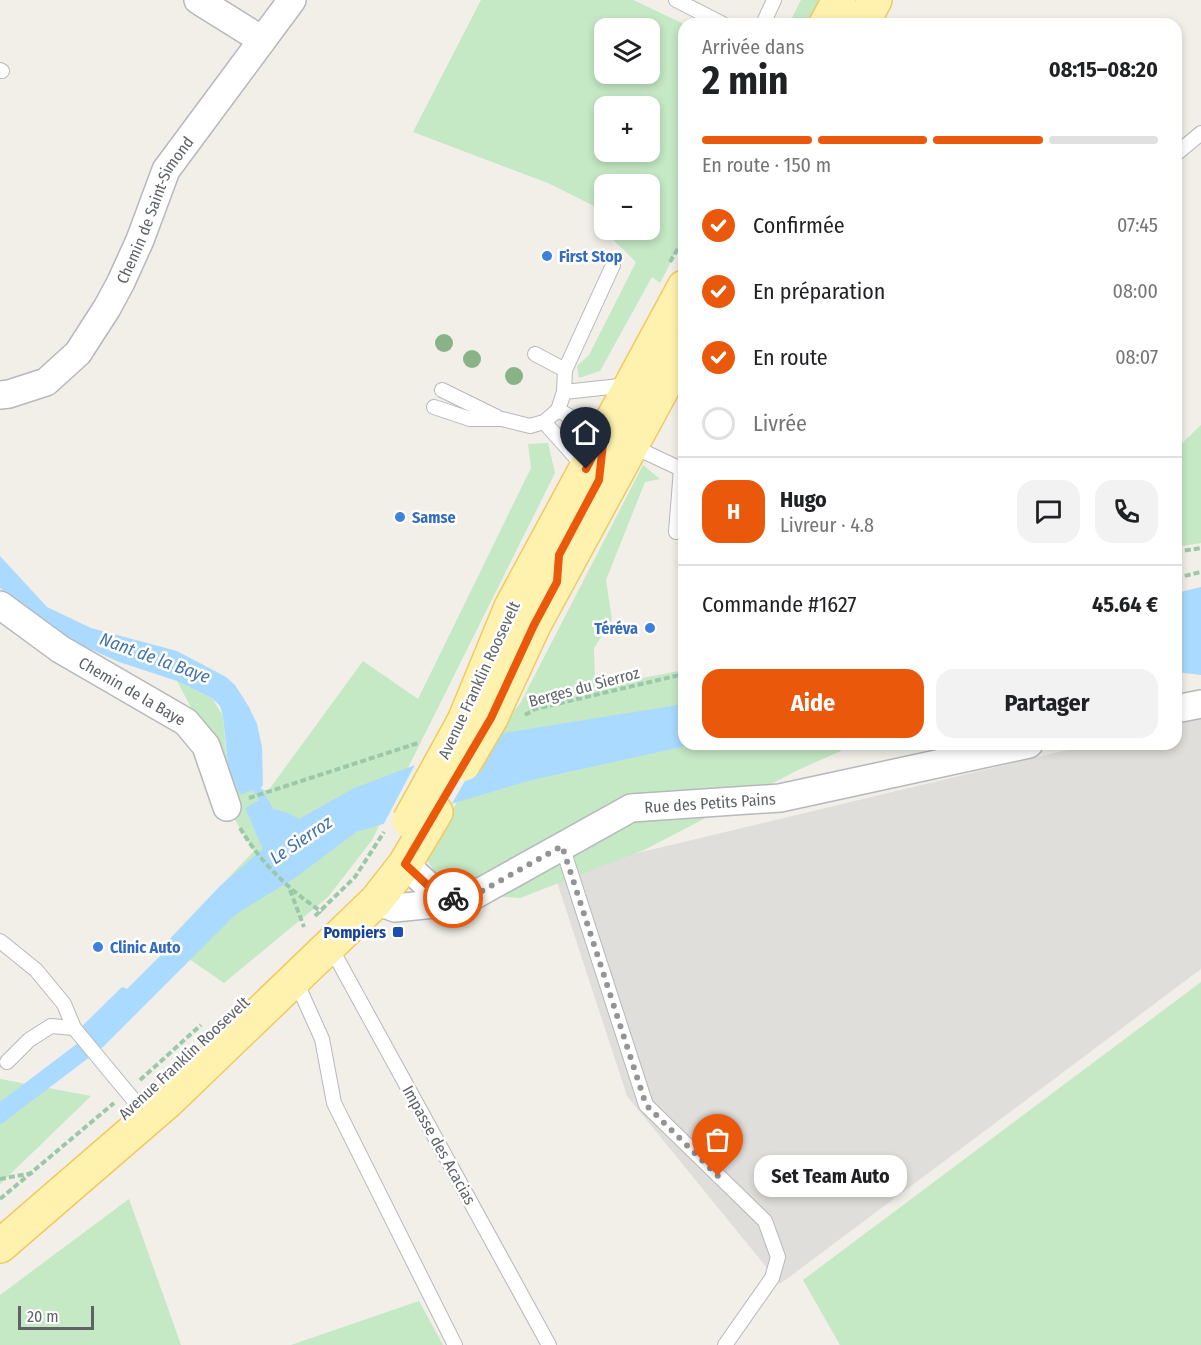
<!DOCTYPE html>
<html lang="fr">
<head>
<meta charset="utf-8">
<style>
  body { margin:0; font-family:"Fira Sans Condensed",sans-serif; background:#f2f2f2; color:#202124; height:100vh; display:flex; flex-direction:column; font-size:22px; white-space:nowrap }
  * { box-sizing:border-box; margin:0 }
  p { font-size:20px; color:#757577 }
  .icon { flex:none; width:33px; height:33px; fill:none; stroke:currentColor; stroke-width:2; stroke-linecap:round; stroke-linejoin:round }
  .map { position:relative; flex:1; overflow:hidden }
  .drawer { position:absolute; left:678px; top:18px; width:504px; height:732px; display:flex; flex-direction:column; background:#fff; border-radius:18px; box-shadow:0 3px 9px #0003 }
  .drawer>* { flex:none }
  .buttons { position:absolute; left:594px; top:18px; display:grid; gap:12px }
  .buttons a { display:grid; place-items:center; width:66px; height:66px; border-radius:12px; background:#fff; box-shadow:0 3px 9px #0003; font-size:30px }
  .scale { position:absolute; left:18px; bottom:15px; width:76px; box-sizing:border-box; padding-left:6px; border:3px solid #5f6368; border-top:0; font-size:16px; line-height:21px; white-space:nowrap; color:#5f6368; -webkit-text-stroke:4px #fff; paint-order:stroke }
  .pin { position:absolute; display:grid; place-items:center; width:51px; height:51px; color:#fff; margin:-62px -26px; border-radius:50% 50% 50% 0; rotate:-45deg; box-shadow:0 0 6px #0007 }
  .pin .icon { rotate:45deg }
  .courier { position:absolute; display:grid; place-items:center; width:60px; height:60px; margin:-30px; border:4px solid #ea580c; border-radius:50%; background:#fff; color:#222; box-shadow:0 2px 8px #0007 }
  .bubble { position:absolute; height:42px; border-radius:18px; background:#fff; box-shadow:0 3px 9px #0003; font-size:20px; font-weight:700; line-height:42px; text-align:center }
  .overview em { font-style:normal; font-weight:700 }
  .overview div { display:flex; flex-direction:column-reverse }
  .overview { display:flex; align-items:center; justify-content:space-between; height:102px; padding:0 24px }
  h1 { font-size:39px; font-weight:700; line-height:45px }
  .bar { display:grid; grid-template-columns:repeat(4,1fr); gap:9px 6px; align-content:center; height:72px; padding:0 24px }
  .bar i { height:8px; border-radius:4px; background:#e0e0e0 }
  .bar .current { background:#ea580c }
  .bar p { grid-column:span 4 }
  .line { display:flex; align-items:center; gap:15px; padding:0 24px; border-top:2px solid #e0e0e0 }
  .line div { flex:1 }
  .round { display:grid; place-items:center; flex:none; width:63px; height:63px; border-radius:18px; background:#f2f2f2 }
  ol { padding:0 24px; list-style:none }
  li { display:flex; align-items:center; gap:18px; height:66px }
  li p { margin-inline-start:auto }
  li .icon { padding:6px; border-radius:50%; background:#ea580c; color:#fff; stroke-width:4 }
  li:last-child { color:#757577 }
  li i { width:33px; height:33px; border:3px solid #e0e0e0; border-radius:50% }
  .action { display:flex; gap:12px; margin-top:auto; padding:12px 24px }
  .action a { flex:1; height:69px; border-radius:18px; background:#ea580c; color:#fff; font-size:24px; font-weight:700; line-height:69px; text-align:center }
  .action a+a { background:#f2f2f2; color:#202124 }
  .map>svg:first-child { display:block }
  .industrial { fill:#e0deda }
  .green { fill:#c5e8c5; fill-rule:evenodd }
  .water { fill:#aadaff }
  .pier { fill:#f1efe8 }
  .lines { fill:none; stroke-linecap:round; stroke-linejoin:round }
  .stream { stroke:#aadaff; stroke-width:8 }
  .service-casing { stroke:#b5b8bc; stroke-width:16 }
  .minor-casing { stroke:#b5b8bc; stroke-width:30 }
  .primary-casing { stroke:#f2c960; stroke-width:36 }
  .path { stroke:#9cc7a9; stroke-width:4; stroke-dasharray:6 3; stroke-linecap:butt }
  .service { stroke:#fff; stroke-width:14 }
  .minor { stroke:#fff; stroke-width:27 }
  .primary { stroke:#fff2af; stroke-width:33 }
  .primary-bridge-casing { stroke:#f2c960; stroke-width:36; stroke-linecap:butt }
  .primary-bridge { stroke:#fff2af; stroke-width:33 }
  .tree { fill:#89b387 }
  .done { stroke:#929495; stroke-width:6; stroke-dasharray:0 10.8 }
  .route { stroke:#ea580c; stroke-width:8 }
  .shop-dot { fill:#3f7fe0; stroke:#fff; stroke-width:2 }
  .transit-dot { fill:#1a4fb4; stroke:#fff; stroke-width:2 }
  .labels { text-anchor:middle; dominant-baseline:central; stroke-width:5; stroke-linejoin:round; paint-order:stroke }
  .street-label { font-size:16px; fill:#5f6368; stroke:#fff }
  .shop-label { font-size:16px; font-weight:bold; fill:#366cbe; stroke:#fff; text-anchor:start }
  .transit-label { font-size:16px; font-weight:bold; fill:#164399; stroke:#fff; text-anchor:end }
  .water-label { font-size:18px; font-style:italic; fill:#4174aa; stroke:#fff }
</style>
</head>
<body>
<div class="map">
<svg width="1201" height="1345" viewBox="0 0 1201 1345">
  <rect width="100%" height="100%" fill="#f1efe8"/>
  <path class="industrial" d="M 1201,718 L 1201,969 L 780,1284 L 627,1096 L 554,873 L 1092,744 L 1176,744 L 1176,724 Z"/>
  <g class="green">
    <path d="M 481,0 L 633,0 L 684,24 L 684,237 L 660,283 L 652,277 L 600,371 L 579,378 L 577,366 L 589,355 L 636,262 L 598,225 L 604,211 L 548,183 L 413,132 ZM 604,28 L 650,28 L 650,74 L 604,74 ZM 604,106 L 650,106 L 650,152 L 604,152 ZM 650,184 L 650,230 L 604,230 L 604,184 Z"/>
    <path d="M 801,0 L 819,0 L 808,24 L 789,24 Z"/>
    <path d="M 1201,425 L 1201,543 L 1176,547 L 1176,449 Z"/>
    <path d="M 548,443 L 555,473 L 372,840 L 328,897 L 224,983 L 166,943 L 254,851 L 227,807 L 202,728 L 177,681 L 212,698 L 223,716 L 226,753 L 257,788 L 268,791 L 363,661 L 418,699 L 531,468 L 528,444 Z"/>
    <path d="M 643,465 L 660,479 L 645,482 L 606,580 L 612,620 L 594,648 L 595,687 L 684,670 L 684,744 L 856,744 L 796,771 L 644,850 L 520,898 L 447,893 L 426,858 C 455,804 484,751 521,702 Z"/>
    <path d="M 1201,982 L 1201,1345 L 840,1345 L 803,1280 Z"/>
    <path d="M 0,1079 L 91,1096 L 0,1184 Z"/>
    <path d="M 129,1199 L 181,1345 L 0,1345 L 0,1295 Z"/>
    <path d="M 419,1301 L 443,1345 L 291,1345 Z"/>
  </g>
  <g class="water">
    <path d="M 0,556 L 47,607 L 91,628 L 177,651 L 226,677 L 235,685 L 249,707 L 257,724 L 262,747 L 263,786 L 240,795 L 228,766 L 223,716 L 220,706 L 212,698 L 177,681 L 119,662 L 77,643 L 37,618 L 0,588 Z"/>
    <path d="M 1201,587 L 1201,675 L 1176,672 L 1176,593 Z"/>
    <path d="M 684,704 L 684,744 L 695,744 L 532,780 L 356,832 L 295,878 L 236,914 L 103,1047 L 0,1125 L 0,1102 L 82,1040 L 74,1034 L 122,987 L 127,989 L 162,954 L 158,950 L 164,942 L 166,943 L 220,886 L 263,849 L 245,808 L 266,797 L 273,809 L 286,812 L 299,819 L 352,789 L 497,734 Z"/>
  </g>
  <path class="pier" d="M 493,732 L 450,807 L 382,827 L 417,761 Z"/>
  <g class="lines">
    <path class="stream" d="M 252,780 L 267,806"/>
    <g class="service-casing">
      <g id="service">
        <path d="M 676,0 L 723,24"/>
        <path d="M 763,24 L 774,0"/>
        <path d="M 0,70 L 2,71"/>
        <path d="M 1176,154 L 1201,133"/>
        <path d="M 535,354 L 565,370"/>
        <path d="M 442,390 L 497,417"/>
        <path d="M 564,392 L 629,385"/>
        <path d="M 434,407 L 470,419 L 502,419 L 530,426 L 544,422 L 558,410 L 564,392 L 565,370 L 613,265"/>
        <path d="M 558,410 L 604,435"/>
        <path d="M 544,422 L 586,469"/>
        <path d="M 632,446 L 681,469"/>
        <path d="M 676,532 L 681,469 L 684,466"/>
        <path d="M 562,846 L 646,1105 L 765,1221 L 778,1257 L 772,1278 L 725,1345"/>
        <path d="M 0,941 L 36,970 L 64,1004 L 74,1028 L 137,1104 L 151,1116"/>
        <path d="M 330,946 L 549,1345"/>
        <path d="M 295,979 L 322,1039 L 334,1103 L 455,1345"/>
        <path d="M 7,1062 L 29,1040 L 51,1026 L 74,1028"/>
      </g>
    </g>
    <g class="minor-casing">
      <g id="minor">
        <path d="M 198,0 L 262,40"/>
        <path id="s1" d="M 0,395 L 9,394 L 46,382 L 78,353 L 107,308 L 121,282 L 140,240 L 166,170 L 292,0"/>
        <path id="s2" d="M 0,605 L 60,649 L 186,722 L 206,746 L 227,807"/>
        <path d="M 1176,709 L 1201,704"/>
        <path d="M 405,864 L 437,894 L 460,900"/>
        <path id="s3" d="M 376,901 L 395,908 L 464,901 L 631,808 L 780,798 L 1029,744"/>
      </g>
    </g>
    <g class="primary-casing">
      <g id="primary">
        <path d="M 826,24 L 839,0"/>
        <path d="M 862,24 L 875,0"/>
        <path d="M 491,718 L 534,625 L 684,349"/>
        <path d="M 464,721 L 511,607 L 684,287"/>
        <path d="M 0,1246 L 168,1101 L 376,901 L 405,864 L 436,812"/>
      </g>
    </g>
    <g class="path">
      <path d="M 670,262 L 684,238"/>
      <path d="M 1176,552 L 1201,548"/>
      <path d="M 1176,578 L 1201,572"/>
      <path d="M 525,715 L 535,709 L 684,674"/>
      <path d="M 249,798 L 418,743"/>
      <path d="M 240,828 C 261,863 288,889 322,912"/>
      <path d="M 290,890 L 304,927"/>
      <path d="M 315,916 L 355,877 L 384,832"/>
      <path d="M 140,1080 L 201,1025"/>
      <path d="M 0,1179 L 33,1173"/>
      <path d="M 0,1199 L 114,1103"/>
    </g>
    <use href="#service" class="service"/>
    <use href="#minor" class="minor"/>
    <use href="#primary" class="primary"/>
    <g class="primary-bridge-casing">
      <g id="primary-bridge">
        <path d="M 464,764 L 491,718"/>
        <path d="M 409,821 L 464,721"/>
      </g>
    </g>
    <use href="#primary-bridge" class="primary-bridge"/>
  </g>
  <g class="tree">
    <circle cx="444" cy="343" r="9"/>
    <circle cx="472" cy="359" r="9"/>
    <circle cx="514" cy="376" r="9"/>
  </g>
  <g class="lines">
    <path class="done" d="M 453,898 L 464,901 L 562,846 L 646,1105 L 718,1176"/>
    <path class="route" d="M 453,898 L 437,894 L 405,864 L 491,718 L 534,625 L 557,582 L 559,555 L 599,480 L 604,435 L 586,469"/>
  </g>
  <g class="shop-dot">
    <circle cx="547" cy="256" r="6"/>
    <circle cx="400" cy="517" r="6"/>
    <circle cx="650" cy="628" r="6"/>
    <circle cx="98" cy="947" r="6"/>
  </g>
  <rect class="transit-dot" x="392" y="926" width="12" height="12" rx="3"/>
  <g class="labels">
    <g class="street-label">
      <text stroke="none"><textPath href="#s1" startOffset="254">Chemin de Saint-Simond</textPath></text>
      <text transform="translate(479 680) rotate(-65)">Avenue Franklin Roosevelt</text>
      <text transform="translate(584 687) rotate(-15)">Berges du Sierroz</text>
      <text stroke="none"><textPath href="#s2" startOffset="158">Chemin de la Baye</textPath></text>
      <text stroke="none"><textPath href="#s3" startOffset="360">Rue des Petits Pains</textPath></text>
      <text transform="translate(184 1058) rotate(-43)">Avenue Franklin Roosevelt</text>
      <text transform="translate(439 1145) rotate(61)">Impasse des Acacias</text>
    </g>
    <g class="shop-label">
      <text x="559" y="256">First Stop</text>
      <text x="412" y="517">Samse</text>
      <text x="638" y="628" text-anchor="end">Téréva</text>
      <text x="110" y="947">Clinic Auto</text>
    </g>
    <g class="transit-label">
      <text x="386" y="932">Pompiers</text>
    </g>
    <g class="water-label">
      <text transform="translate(155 658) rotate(20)">Nant de la Baye</text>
      <text transform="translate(301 840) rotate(-34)">Le Sierroz</text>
    </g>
  </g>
</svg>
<div class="buttons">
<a><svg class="icon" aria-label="layers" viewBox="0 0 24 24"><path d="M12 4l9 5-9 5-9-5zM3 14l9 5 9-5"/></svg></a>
<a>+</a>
<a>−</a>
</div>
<div class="scale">20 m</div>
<div class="pin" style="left:718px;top:1176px;background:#ea580c"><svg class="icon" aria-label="bag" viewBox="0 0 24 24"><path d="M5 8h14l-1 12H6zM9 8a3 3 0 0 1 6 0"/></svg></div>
<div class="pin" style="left:586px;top:469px;background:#1f2937"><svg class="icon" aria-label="home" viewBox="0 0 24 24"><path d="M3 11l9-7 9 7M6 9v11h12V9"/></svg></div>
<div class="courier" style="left:453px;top:898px"><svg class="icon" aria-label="bike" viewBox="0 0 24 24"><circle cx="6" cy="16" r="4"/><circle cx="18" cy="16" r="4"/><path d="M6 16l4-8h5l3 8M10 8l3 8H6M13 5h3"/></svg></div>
<div class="bubble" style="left:754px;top:1155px;width:153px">Set Team Auto</div>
<section class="drawer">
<div class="overview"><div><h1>2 min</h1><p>Arrivée dans</p></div><em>08:15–08:20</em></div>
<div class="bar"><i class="current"></i><i class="current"></i><i class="current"></i><i></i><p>En route · 150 m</p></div>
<ol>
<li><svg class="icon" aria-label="check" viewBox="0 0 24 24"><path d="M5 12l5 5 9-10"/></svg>Confirmée<p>07:45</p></li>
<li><svg class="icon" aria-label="check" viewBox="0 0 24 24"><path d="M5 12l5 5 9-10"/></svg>En préparation<p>08:00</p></li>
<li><svg class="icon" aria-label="check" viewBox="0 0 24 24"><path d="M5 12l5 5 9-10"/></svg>En route<p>08:07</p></li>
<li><i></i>Livrée</li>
</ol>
<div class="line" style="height:108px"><b class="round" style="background:#ea580c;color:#fff">H</b><div><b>Hugo</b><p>Livreur · 4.8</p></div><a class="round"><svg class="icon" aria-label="chat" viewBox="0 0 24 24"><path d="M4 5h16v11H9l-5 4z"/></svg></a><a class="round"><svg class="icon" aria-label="phone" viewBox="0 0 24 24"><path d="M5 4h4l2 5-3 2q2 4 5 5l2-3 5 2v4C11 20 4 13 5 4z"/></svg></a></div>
<div class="line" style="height:78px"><div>Commande #1627</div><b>45.64 €</b></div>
<div class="action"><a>Aide</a><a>Partager</a></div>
</section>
</div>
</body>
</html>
